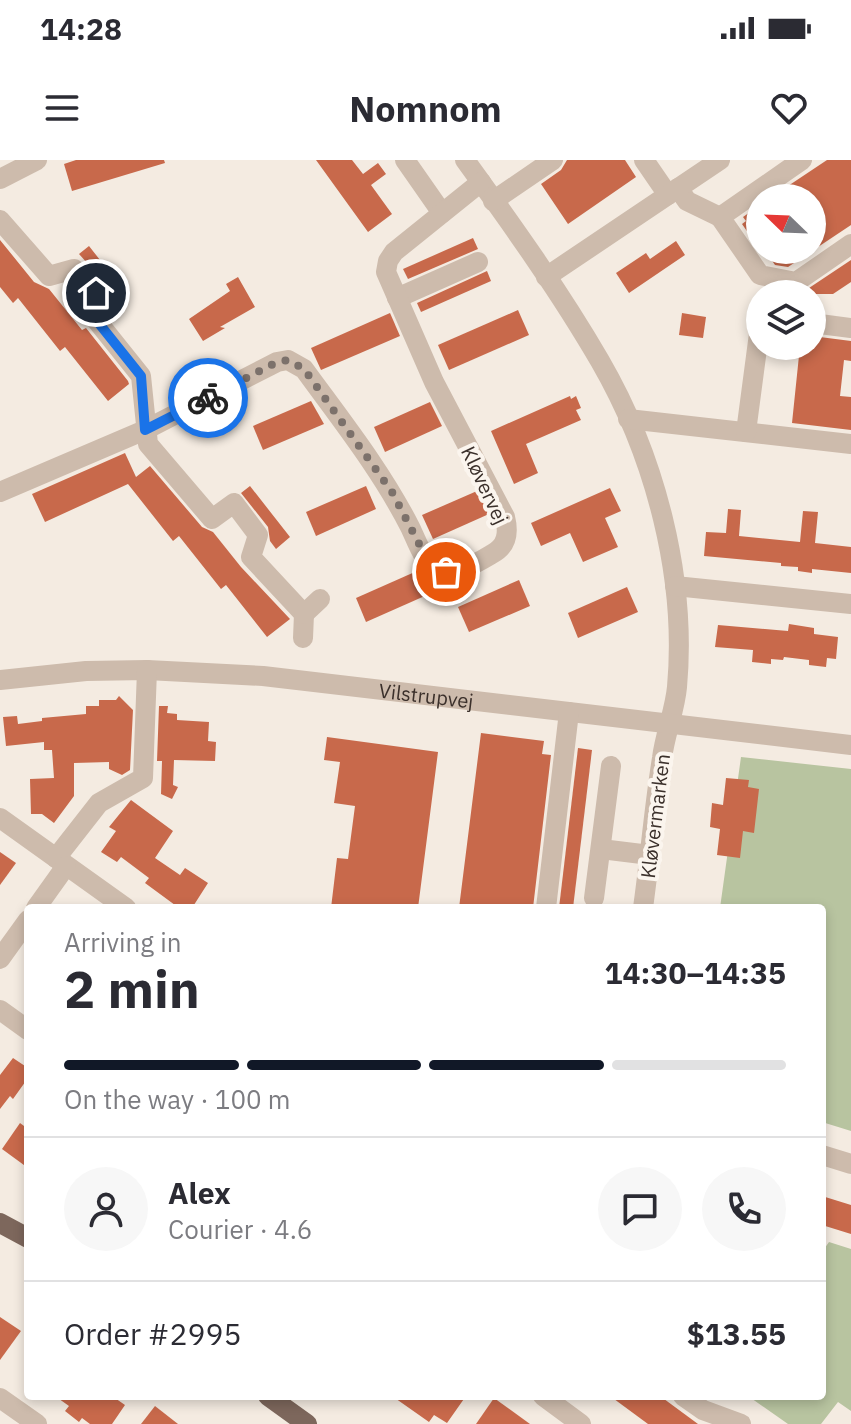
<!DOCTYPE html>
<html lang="en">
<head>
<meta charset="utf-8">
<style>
  body { margin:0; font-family:"IBM Plex Sans",sans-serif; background:#f7f7f7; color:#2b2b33; height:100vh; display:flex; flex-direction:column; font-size:30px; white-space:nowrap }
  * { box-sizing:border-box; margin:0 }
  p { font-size:26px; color:#7c7c81 }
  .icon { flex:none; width:44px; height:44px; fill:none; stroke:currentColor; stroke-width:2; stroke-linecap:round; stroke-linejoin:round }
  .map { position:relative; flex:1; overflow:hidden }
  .drawer { position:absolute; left:24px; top:744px; width:802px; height:496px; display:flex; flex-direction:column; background:#fff; border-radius:8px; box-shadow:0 4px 12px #0003 }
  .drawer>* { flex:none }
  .needle { width:52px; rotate:293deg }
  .tools { position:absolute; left:746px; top:24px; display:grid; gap:16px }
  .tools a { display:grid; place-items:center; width:80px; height:80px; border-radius:50%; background:#fff; box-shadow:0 4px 12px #0003; font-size:40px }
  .pin { position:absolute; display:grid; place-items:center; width:68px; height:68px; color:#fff; margin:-34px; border:4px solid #fff; border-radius:50%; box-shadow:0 2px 8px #0007 }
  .courier { position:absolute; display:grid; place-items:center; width:80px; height:80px; margin:-40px; border:6px solid #1a73e8; border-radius:50%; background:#fff; color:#222; box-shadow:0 2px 10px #0007 }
  .summary em { font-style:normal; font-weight:700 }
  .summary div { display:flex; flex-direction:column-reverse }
  .summary { display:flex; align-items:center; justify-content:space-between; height:136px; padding:0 40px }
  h1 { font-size:52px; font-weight:700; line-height:60px }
  .bar { display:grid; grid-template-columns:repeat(4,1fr); gap:12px 8px; align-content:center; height:96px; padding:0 40px }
  .bar i { height:10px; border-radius:6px; background:#e1e1e2 }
  .bar .selected { background:#111827 }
  .bar p { grid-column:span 4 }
  .line { display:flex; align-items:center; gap:20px; padding:0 40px; border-top:2px solid #e1e1e2 }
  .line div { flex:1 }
  .round { display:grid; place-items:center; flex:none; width:84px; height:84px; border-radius:42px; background:#f7f7f7 }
  .status { display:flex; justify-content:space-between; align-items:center; height:56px; padding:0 40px; background:#fff; direction:ltr }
  .status svg { height:22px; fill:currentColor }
  header { display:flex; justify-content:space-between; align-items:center; height:104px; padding:0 40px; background:#fff; font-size:36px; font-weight:700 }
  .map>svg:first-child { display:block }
  .green { fill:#b8c4a0 }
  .building { fill:#c8694b }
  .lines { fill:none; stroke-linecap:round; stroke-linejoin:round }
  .minor { stroke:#cdbbac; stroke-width:20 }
  .major { stroke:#7d675c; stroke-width:20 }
  .done { stroke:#7c716b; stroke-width:8; stroke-dasharray:0 14.4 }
  .route { stroke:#1a73e8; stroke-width:10 }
  .labels { text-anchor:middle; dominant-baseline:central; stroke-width:8; stroke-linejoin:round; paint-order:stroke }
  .street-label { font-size:20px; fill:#3b302b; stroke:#fbf5ee }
</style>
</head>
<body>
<div class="status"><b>14:28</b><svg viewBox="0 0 49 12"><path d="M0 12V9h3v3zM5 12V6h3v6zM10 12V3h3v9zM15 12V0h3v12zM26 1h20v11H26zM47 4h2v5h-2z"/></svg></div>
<header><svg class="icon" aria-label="menu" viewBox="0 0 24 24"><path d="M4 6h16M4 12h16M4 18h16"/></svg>Nomnom<svg class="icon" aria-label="heart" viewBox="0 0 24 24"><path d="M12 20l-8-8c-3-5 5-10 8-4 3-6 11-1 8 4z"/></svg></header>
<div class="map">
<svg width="851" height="1264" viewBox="0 0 851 1264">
  <rect width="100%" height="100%" fill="#f4ebe1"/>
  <g class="green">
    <path d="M 741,597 L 851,609 L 851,971 L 822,962 L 822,748 L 720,748 Z"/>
    <path d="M 829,1082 L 851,1089 L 851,1251 L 838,1242 L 821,1264 L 788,1264 L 748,1236 L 822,1236 L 822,1092 Z"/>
  </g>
  <g class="building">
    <path d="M 76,0 L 164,0 L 165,3 L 72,31 L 64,4 Z"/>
    <path d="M 316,0 L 352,0 L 363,14 L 378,3 L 386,14 L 371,25 L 392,54 L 368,72 Z"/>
    <path d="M 567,0 L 625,0 L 636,17 L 568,64 L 541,24 L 561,10 Z"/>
    <path d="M 827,0 L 851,0 L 851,65 L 788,107 L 775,105 L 765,90 L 812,90 L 812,38 L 770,38 Z"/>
    <path d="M 760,45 L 760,90 L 742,64 L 746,61 L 743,57 Z"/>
    <path d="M 473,78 L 478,89 L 408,119 L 403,109 Z"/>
    <path d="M 0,80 L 34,122 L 49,129 L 82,170 L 86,168 L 128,221 L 129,224 L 108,241 L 65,187 L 60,191 L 18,138 L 13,143 L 0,127 Z"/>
    <path d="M 676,81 L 685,95 L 629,133 L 616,113 L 646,93 L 650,99 Z"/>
    <path d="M 89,86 L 129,137 L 119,145 L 106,124 L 79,94 Z"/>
    <path d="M 851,100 L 851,122 L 833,134 L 800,134 Z"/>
    <path d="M 487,111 L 491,121 L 421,152 L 417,143 Z"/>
    <path d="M 238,117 L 255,147 L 220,167 L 225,168 L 203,181 L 189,159 L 230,131 L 226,124 Z"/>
    <path d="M 518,150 L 529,175 L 449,210 L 438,185 Z"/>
    <path d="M 390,153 L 400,176 L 321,210 L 311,188 Z"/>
    <path d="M 682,153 L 706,157 L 703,178 L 679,175 Z"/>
    <path d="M 812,176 L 851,181 L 851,201 L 844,200 L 840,236 L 851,237 L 851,270 L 792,263 L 800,186 L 812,186 Z"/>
    <path d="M 570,236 L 571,239 L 576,236 L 581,248 L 576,250 L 581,260 L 526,284 L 538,313 L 514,324 L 491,271 Z"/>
    <path d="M 311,241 L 324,264 L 263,290 L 253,266 Z"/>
    <path d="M 430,242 L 442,266 L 385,292 L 374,267 Z"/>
    <path d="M 125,293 L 136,317 L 150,306 L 202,367 L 213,372 L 241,407 L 290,459 L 267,477 L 226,425 L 221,429 L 179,376 L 173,381 L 128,324 L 45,362 L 32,334 Z"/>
    <path d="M 250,326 L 290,377 L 276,389 L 270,381 L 268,367 L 241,333 Z"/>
    <path d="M 366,326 L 376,349 L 316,376 L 306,352 Z"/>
    <path d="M 610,328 L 621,351 L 605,358 L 618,387 L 583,402 L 570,373 L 541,386 L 531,363 Z"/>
    <path d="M 477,331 L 489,354 L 433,379 L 422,355 Z"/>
    <path d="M 728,349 L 741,350 L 739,376 L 800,382 L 803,351 L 818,352 L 815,383 L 851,387 L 851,413 L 812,409 L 812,413 L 798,411 L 798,407 L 781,406 L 781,403 L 704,396 L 706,372 L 726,373 Z"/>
    <path d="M 417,411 L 427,435 L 366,462 L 356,438 Z"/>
    <path d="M 519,420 L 530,446 L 469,472 L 458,447 Z"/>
    <path d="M 627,427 L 638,452 L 578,478 L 568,453 Z"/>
    <path d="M 789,464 L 814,468 L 814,474 L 838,477 L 836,499 L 827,498 L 826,507 L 809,505 L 809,500 L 784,497 L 783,500 L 771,499 L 771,504 L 752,502 L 753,490 L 715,487 L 718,465 L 788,471 Z"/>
    <path d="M 119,536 L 133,550 L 130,610 L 122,615 L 109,609 L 109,602 L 74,603 L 74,636 L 54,663 L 42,654 L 31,654 L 30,619 L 54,618 L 52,590 L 44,590 L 44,582 L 6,586 L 3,557 L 17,556 L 18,564 L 42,561 L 42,558 L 86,554 L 86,546 L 99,546 L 99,540 L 116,540 Z"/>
    <path d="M 159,546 L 168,546 L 167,553 L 177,554 L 177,560 L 209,562 L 208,581 L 216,582 L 215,601 L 174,600 L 173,625 L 178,627 L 172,639 L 161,634 L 162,601 L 157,601 Z"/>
    <path d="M 481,573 L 544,581 L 542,594 L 551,595 L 533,748 L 459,748 Z"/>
    <path d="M 327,577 L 438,592 L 418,748 L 331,748 L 337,698 L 348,699 L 355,646 L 334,643 L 340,602 L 324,600 Z"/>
    <path d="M 578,588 L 592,590 L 573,748 L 559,748 Z"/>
    <path d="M 726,618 L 749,620 L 748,627 L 759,629 L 754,673 L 743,671 L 740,698 L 717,695 L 720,669 L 710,667 L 712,643 L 723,645 Z"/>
    <path d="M 131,640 L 173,671 L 155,698 L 180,715 L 185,708 L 208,723 L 192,748 L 179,748 L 145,723 L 149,718 L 121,697 L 117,702 L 101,692 L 116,671 L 109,667 Z"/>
    <path d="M 0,692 L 16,703 L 0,725 Z"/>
    <path d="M 13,898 L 28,908 L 28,918 L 13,939 L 10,936 L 0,949 L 0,915 Z"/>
    <path d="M 20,963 L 28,969 L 28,1008 L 2,989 Z"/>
    <path d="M 822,1036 L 851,1045 L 851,1074 L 822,1065 Z"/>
    <path d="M 0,1157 L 21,1171 L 0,1200 Z"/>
    <path d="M 55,1236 L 112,1236 L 125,1245 L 112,1264 L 90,1264 L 82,1258 L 79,1262 L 65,1251 L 69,1246 Z"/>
    <path d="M 392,1236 L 466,1236 L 447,1263 L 434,1255 L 429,1262 Z"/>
    <path d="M 610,1236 L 660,1236 L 698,1264 L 648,1264 Z"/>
    <path d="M 494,1238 L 530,1264 L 476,1264 Z"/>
    <path d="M 155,1246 L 178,1264 L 141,1264 Z"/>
  </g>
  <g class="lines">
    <g class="minor">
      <path d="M 405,0 L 442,53"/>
      <path d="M 465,0 C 512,65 560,132 600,201 C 655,296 687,417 677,527 C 675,550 665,574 662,598 C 654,648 650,698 643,748"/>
      <path d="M 644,0 L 668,35"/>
      <path d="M 802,0 L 720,57 L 760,115 L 796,122 L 851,84"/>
      <path d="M 0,19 L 37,0"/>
      <path d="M 678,28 L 687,41 L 720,57"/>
      <path d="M 493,41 L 553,0"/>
      <path d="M 0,60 L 49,116 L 74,109 L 96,133 L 89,151 L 141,216 L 148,284 L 212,359 L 234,343 L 258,375 L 251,397 L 304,454 L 303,478"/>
      <path d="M 546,117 L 720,0"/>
      <path d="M 397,138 L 478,102"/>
      <path d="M 812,163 L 851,168"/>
      <path d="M 628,259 L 851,284"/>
      <path d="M 746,272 L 760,166"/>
      <path d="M 0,332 L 145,270 L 277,202 L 288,200 L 304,209 C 341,260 381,310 410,367 C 416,379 423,401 435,408 C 453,418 477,403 492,394 C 507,386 509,373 505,357 L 434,222 L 386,112 L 388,101 L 394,92 L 481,22"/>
      <path d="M 675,426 L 851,444"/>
      <path d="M 304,454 L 320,439"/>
      <path id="s1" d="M 0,520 L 86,511 L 147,510 L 263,516 L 851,585"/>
      <path d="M 0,658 L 126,748"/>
      <path d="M 601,689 L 650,695"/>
      <path d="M 56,698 L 99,643 L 143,618 L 147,510"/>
      <path d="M 594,738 L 611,606"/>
      <path d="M 36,748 L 66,706"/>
      <path d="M 546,748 L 569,552"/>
      <path d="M 0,799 L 28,760"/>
      <path d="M 0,850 L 28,870"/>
      <path d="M 822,995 L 851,1004"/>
      <path d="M 543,1236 L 581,1264"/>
      <path d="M 683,1236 L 703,1250 L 741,1264"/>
      <path d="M 0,1238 L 37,1264"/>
    </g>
    <g class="major">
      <path d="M 0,1063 L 28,1078"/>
      <path d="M 268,1236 L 307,1264"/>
    </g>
  </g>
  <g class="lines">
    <path class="done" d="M 208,238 L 277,202 L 288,200 L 304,209 L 392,332 L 429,403 L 446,412"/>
    <path class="route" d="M 96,133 L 89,151 L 141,216 L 145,270 L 208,238"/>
  </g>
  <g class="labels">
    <g class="street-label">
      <text transform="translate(485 325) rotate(65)">Kløvervej</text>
      <text stroke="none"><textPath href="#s1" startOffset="428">Vilstrupvej</textPath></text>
      <text transform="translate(655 656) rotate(-83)">Kløvermarken</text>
    </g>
  </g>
</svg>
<div class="tools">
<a><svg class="needle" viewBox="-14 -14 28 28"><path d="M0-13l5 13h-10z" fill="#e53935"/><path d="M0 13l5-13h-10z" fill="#7c7c81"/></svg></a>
<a><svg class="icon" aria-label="layers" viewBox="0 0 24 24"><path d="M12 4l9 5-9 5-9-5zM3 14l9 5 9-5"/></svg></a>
</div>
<div class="pin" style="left:446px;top:412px;background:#ea580c"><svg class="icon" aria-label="bag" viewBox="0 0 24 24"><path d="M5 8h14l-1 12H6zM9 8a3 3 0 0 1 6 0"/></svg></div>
<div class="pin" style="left:96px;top:133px;background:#1f2937"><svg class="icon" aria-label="home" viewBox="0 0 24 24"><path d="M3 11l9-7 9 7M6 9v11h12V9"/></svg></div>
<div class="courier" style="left:208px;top:238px"><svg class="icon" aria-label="bike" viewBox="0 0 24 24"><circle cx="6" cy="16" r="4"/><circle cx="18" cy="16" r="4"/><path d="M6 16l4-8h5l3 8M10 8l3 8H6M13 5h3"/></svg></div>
<section class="drawer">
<div class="summary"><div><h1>2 min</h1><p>Arriving in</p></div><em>14:30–14:35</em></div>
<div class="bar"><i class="selected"></i><i class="selected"></i><i class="selected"></i><i></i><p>On the way · 100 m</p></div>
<div class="line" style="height:144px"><a class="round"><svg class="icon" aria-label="person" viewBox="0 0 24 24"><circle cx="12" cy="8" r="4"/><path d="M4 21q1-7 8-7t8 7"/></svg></a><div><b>Alex</b><p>Courier · 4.6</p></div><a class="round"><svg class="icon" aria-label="chat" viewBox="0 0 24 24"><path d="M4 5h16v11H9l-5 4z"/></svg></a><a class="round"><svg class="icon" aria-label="phone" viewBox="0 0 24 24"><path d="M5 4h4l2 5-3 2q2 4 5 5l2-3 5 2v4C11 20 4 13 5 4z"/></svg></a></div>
<div class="line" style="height:104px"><div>Order #2995</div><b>$13.55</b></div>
</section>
</div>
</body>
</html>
